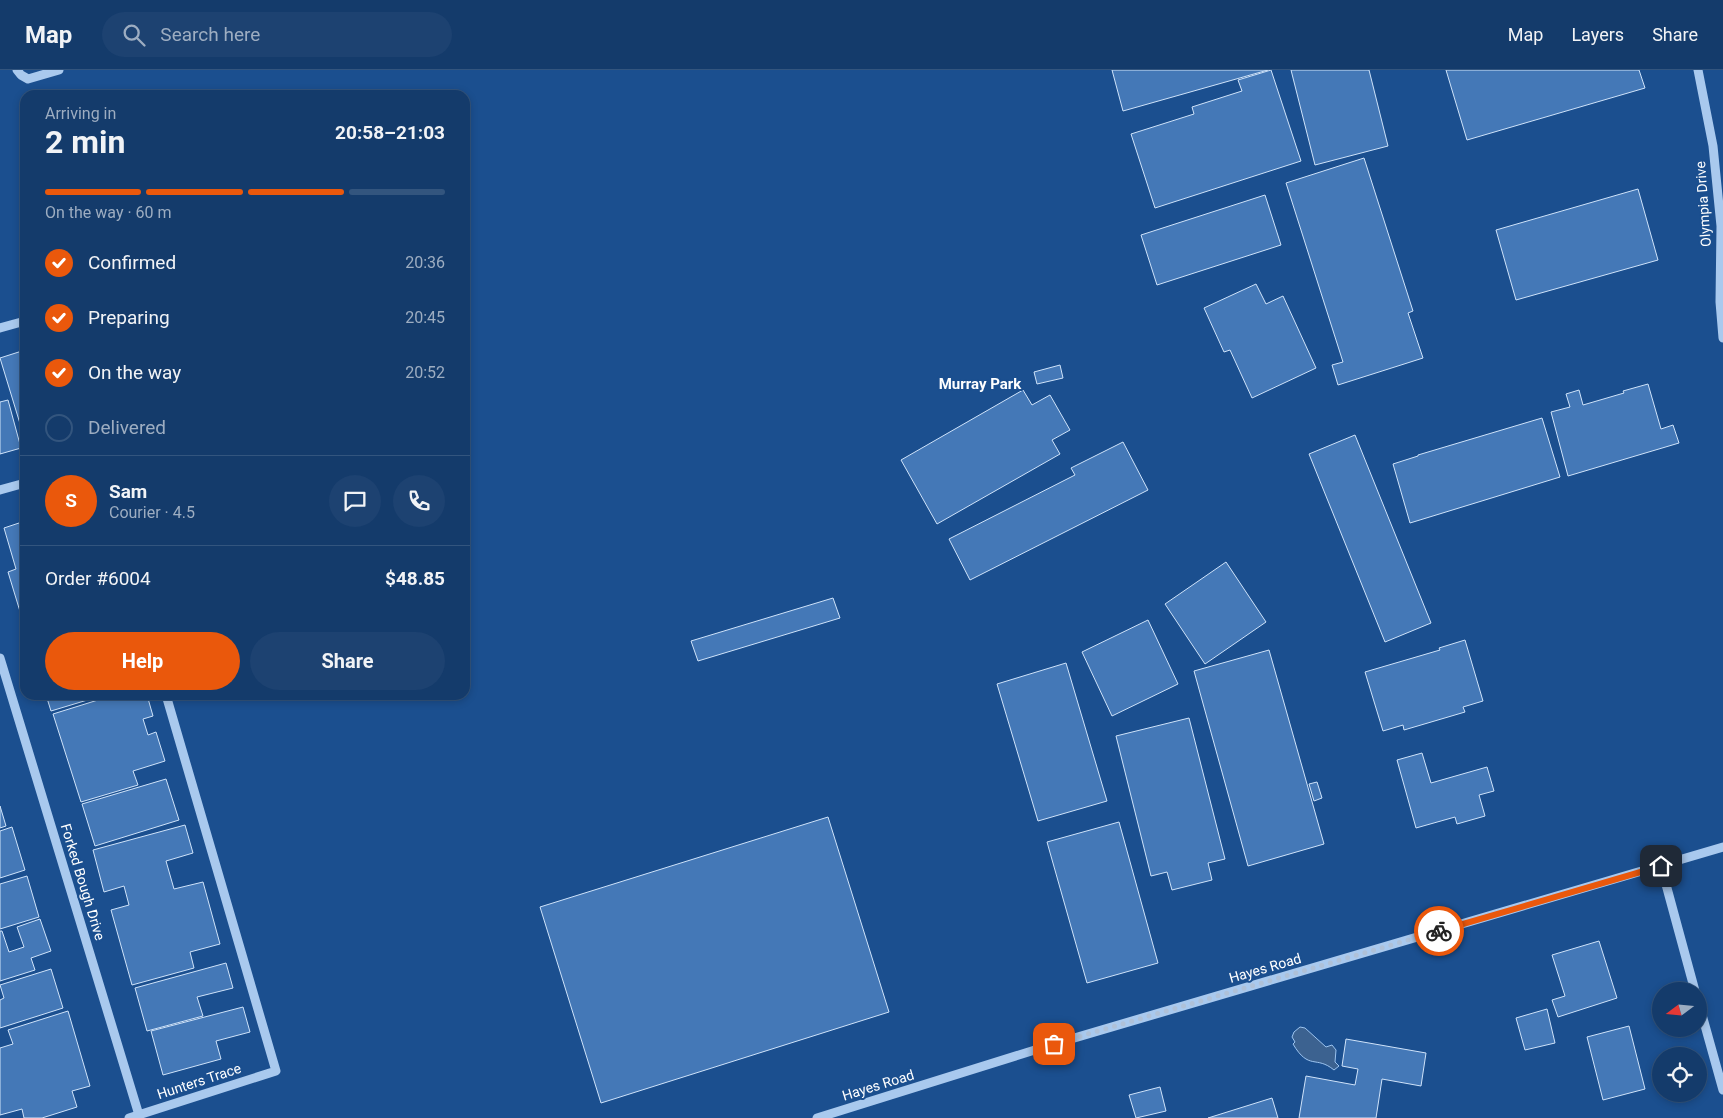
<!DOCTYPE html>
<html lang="en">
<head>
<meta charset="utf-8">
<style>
  body { margin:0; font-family:Roboto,sans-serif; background:#1d4271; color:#f1f3f6; height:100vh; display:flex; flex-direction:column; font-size:19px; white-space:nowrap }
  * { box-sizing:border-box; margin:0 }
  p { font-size:16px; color:#9dadc1 }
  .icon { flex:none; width:28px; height:28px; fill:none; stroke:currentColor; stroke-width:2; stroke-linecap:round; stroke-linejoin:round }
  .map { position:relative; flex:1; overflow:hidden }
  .side { position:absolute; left:20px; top:20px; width:450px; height:610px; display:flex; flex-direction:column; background:#143b6b; border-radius:15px; box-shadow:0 2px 8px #0003,0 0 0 1px #33557e }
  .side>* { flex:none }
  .needle { width:32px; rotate:254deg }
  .fabs { position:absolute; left:1652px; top:912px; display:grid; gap:10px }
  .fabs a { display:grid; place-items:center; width:55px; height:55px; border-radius:50%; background:#143b6b; box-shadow:0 2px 8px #0003,0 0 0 1px #33557e; font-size:25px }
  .pin { position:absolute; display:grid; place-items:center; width:42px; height:42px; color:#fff; margin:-21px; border-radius:10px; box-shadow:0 2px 8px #0006 }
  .courier { position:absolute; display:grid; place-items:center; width:50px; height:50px; margin:-25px; border:4px solid #ea580c; border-radius:50%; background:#fff; color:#222; box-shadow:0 1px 6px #0007 }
  .head em { font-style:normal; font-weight:700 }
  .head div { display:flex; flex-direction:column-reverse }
  .head { display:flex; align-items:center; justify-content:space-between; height:85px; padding:0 25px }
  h1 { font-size:32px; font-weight:700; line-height:38px }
  .bar { display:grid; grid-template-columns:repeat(4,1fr); gap:8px 5px; align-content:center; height:60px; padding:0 25px }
  .bar i { height:6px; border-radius:4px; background:#33557e }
  .bar .active { background:#ea580c }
  .bar p { grid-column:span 4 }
  .line { display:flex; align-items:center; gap:12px; padding:0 25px; border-top:1px solid #33557e }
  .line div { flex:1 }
  .round { display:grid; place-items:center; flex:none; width:52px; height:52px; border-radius:26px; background:#1d4271 }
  ol { padding:0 25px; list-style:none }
  li { display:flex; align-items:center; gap:15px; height:55px }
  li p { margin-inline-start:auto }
  li .icon { padding:5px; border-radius:50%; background:#ea580c; color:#fff; stroke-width:4 }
  li:last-child { color:#9dadc1 }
  li i { width:28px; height:28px; border:2px solid #33557e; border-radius:50% }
  .primary-button { display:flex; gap:10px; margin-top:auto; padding:10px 25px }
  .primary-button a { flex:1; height:58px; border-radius:30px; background:#ea580c; color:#fff; font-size:20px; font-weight:700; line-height:58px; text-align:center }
  .primary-button a+a { background:#1d4271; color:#f1f3f6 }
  header { display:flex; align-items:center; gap:30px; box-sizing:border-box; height:70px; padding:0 25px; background:#143b6b; border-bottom:1px solid #33557e }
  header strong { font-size:24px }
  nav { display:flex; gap:28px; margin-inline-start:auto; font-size:18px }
  .search { width:350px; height:45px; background:#1d4271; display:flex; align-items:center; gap:12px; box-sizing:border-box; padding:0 18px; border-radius:28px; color:#9dadc1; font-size:19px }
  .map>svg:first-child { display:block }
  .water { fill:#3c6290; stroke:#9cc4f0 }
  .building { fill:#4478b7; stroke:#cfe3fa }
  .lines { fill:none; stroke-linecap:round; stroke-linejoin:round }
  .minor { stroke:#a9c9ee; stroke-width:9 }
  .done { stroke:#afc1d8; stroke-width:5; stroke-dasharray:0 9 }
  .route { stroke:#ea580c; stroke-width:6 }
  .labels { text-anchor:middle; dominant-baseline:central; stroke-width:4; stroke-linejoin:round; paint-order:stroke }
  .street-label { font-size:14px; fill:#fff; stroke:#1b4f8f }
  .neighbourhood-label { font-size:15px; font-weight:bold; fill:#fff; stroke:#1b4f8f }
</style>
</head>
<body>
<header>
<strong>Map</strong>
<div class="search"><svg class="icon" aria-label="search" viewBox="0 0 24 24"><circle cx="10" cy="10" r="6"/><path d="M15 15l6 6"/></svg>Search here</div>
<nav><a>Map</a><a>Layers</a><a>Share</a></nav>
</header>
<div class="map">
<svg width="1723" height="1048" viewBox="0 0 1723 1048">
  <rect width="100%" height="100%" fill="#1b4f8f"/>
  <path class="water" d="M 1300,957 L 1305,958 L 1326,977 L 1332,975 L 1336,980 L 1335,992 L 1339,996 L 1334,1000 C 1316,985 1309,1001 1293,974 L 1295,972 L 1292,967 L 1294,962 Z"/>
  <g class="building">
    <path d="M 1112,0 L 1268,0 L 1123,41 Z"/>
    <path d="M 1271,0 L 1301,91 L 1155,138 L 1131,64 L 1194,44 L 1192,37 L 1242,21 L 1238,10 Z"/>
    <path d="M 1291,0 L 1369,0 L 1388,76 L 1315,95 Z"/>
    <path d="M 1446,0 L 1639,0 L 1645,18 L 1467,70 Z"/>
    <path d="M 1364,88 L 1413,241 L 1408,243 L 1423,288 L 1338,315 L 1332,295 L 1343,292 L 1286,113 Z"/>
    <path d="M 1638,119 L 1658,190 L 1516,230 L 1496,160 Z"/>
    <path d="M 1265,125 L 1281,175 L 1157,215 L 1141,165 Z"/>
    <path d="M 1256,214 L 1266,234 L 1283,226 L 1316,298 L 1252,328 L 1230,280 L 1224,282 L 1204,238 Z"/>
    <path d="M 25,280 L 25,370 L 0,288 Z"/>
    <path d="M 1060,295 L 1063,308 L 1037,314 L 1034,302 Z"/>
    <path d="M 1648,314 L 1661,359 L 1673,355 L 1679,373 L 1568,406 L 1551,342 L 1570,337 L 1566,324 L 1579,320 L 1583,335 L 1624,323 L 1623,321 Z"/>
    <path d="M 1023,320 L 1032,335 L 1050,325 L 1070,360 L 1052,370 L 1060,384 L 937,454 L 901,390 Z"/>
    <path d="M 8,330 L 21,378 L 0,384 L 0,332 Z"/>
    <path d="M 1542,348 L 1560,407 L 1410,453 L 1393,394 L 1418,386 L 1418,385 Z"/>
    <path d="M 1355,365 L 1431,553 L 1385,572 L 1309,384 Z"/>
    <path d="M 1123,372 L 1148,420 L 970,510 L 949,469 L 1075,405 L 1071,398 Z"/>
    <path d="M 25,451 L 25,547 L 22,548 L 8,502 L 16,499 L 4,458 Z"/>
    <path d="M 1226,492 L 1266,552 L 1205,594 L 1165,534 Z"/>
    <path d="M 833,528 L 840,548 L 698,591 L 691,571 Z"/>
    <path d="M 1148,550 L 1178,614 L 1112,646 L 1082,582 Z"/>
    <path d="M 1465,570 L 1483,631 L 1463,637 L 1465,642 L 1404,660 L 1403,655 L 1383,661 L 1365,602 L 1440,580 L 1439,578 Z"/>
    <path d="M 1269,580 L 1324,774 L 1248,796 L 1194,601 Z"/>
    <path d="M 1066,593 L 1107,731 L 1038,751 L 997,614 Z"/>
    <path d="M 46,625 L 104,625 L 51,641 Z"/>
    <path d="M 114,625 L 147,625 L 153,646 L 143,649 L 148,665 L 156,662 L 165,691 L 133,701 L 138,715 L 81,732 L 53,644 Z"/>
    <path d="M 1189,648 L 1225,789 L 1208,793 L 1212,810 L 1172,820 L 1167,802 L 1151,806 L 1116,666 Z"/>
    <path d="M 1422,683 L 1431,713 L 1487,697 L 1494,721 L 1479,725 L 1485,746 L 1457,754 L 1455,747 L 1416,758 L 1397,690 Z"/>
    <path d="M 166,709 L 179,750 L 95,776 L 82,734 Z"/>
    <path d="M 1317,712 L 1322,728 L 1314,731 L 1309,714 Z"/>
    <path d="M 0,736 L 6,756 L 0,758 Z"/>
    <path d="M 828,747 L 889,942 L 601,1033 L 540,837 Z"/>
    <path d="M 1119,752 L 1158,893 L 1087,913 L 1047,772 Z"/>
    <path d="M 185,755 L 193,783 L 166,791 L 174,819 L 203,812 L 220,874 L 190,882 L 194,898 L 132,915 L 111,840 L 129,835 L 124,816 L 104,822 L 93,780 Z"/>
    <path d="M 12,757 L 25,800 L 0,808 L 0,761 Z"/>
    <path d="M 27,806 L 39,847 L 0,859 L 0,814 Z"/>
    <path d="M 40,849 L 51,881 L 31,888 L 35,900 L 0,911 L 0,861 L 2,861 L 9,882 L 24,877 L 17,857 Z"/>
    <path d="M 1599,871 L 1617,928 L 1558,947 L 1552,930 L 1565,926 L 1552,885 Z"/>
    <path d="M 226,893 L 233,918 L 197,927 L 203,946 L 147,961 L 135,918 Z"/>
    <path d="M 51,899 L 63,938 L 0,958 L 0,930 L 4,928 L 0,915 Z"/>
    <path d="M 243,937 L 250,962 L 216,971 L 221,989 L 163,1005 L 151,961 Z"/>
    <path d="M 1547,939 L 1555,973 L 1525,980 L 1516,948 Z"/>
    <path d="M 68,941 L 90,1016 L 72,1021 L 77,1037 L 42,1048 L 24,1048 L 22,1039 L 0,1045 L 0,978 L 13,974 L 8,960 Z"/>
    <path d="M 1629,956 L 1645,1019 L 1603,1030 L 1587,967 Z"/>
    <path d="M 1346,969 L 1426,983 L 1421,1016 L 1382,1009 L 1376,1048 L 1299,1048 L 1306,1006 L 1355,1015 L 1358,999 L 1342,996 Z"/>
    <path d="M 1160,1017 L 1166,1041 L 1136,1048 L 1129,1025 Z"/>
    <path d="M 1272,1028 L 1278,1048 L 1208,1048 Z"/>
  </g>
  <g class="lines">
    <g class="minor">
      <path d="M 17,0 L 21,5 L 28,9 L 59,0"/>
      <path d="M 1698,0 L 1713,76 L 1721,156 L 1720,232 L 1723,268"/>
      <path d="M 0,258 L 25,251"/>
      <path d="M 0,420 L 25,413"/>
      <path d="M 0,588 L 139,1045"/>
      <path d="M 1661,796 L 1695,921"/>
      <path d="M 1699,934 L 1723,1020"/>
      <path d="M 129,1048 L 276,1001 L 166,625"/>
      <path d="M 817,1048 L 1054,974 L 1723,777"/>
    </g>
  </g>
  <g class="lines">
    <path class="done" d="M 1054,974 L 1439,861"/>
    <path class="route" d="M 1439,861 L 1661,796"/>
  </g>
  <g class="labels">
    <g class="street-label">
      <text transform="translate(1703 134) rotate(-94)">Olympia Drive</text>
      <text transform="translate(83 812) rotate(73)">Forked Bough Drive</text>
      <text transform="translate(1265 898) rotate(-16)">Hayes Road</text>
      <text transform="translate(199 1011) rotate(-18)">Hunters Trace</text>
      <text transform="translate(878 1015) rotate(-17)">Hayes Road</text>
    </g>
    <g class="neighbourhood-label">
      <text x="980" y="314">Murray Park</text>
    </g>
  </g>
</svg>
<div class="fabs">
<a><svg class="needle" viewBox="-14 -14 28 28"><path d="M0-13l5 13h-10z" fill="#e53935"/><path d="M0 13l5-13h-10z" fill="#9dadc1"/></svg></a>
<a><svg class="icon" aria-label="locate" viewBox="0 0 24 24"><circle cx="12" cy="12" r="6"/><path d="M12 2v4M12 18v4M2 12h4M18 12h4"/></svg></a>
</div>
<div class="pin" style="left:1054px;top:974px;background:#ea580c"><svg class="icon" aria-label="bag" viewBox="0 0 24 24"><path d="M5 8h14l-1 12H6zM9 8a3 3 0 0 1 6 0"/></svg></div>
<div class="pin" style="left:1661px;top:796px;background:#1f2937"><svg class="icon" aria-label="home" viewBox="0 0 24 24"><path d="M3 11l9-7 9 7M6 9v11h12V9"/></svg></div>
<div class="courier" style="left:1439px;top:861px"><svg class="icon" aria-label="bike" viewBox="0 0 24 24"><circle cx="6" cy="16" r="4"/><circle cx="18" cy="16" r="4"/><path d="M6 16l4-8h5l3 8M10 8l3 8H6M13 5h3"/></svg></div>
<section class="side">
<div class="head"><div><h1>2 min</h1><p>Arriving in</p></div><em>20:58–21:03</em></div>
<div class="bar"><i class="active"></i><i class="active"></i><i class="active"></i><i></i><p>On the way · 60 m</p></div>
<ol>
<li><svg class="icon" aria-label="check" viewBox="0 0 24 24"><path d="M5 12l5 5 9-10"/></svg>Confirmed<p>20:36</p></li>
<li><svg class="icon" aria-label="check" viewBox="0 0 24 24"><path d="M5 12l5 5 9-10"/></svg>Preparing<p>20:45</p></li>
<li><svg class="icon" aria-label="check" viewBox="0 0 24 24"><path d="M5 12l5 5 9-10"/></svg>On the way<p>20:52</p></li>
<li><i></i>Delivered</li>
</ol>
<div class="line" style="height:90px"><b class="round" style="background:#ea580c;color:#fff">S</b><div><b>Sam</b><p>Courier · 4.5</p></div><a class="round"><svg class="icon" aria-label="chat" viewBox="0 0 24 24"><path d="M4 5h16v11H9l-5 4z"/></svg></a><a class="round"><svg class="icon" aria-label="phone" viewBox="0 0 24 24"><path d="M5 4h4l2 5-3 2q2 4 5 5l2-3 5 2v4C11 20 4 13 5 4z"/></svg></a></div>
<div class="line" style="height:65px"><div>Order #6004</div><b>$48.85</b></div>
<div class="primary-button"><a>Help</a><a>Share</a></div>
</section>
</div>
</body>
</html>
